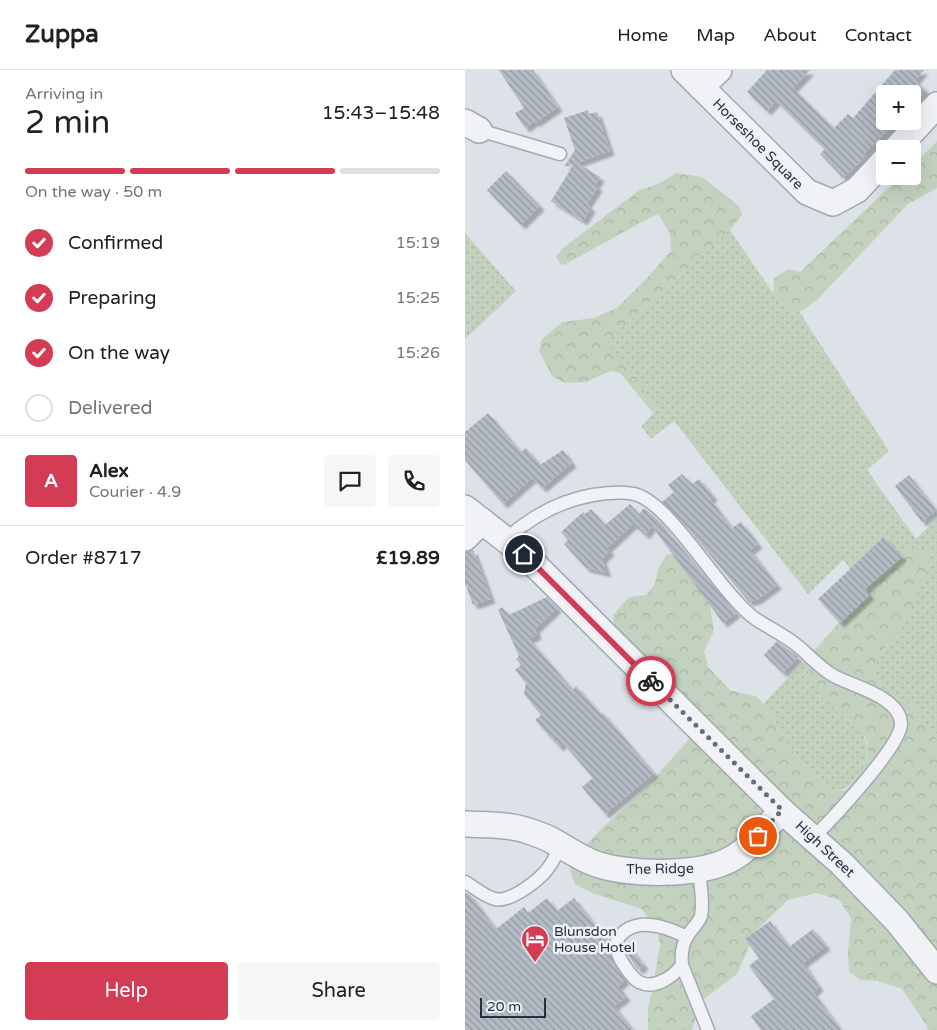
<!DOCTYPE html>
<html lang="en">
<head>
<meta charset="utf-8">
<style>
  body { margin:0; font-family:"Varela Round",sans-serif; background:#f6f6f6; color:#202124; height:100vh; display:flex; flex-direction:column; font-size:19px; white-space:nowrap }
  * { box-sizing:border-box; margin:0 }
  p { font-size:16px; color:#757577 }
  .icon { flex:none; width:28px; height:28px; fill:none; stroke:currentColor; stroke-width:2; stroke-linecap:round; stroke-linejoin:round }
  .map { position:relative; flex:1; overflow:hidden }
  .drawer { display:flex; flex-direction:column; background:#fff; width:465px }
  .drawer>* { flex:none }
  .controls { position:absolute; left:411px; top:15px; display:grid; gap:10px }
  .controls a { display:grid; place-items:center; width:45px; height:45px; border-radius:5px; background:#fff; box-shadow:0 5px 20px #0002; font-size:25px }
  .scale { position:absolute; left:15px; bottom:12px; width:66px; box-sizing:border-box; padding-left:5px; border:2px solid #26303f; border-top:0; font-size:14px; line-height:18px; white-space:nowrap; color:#26303f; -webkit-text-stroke:4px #edf1f6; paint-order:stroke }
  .pin { position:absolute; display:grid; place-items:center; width:42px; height:42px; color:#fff; margin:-21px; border:2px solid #fff; border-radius:50%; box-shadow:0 1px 5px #0007 }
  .courier { position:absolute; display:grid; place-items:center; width:50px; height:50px; margin:-25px; border:4px solid #d43b55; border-radius:50%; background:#fff; color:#222; box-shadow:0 1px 6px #0007 }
  .overview em { font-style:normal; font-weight:600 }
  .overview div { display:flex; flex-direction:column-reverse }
  .overview { display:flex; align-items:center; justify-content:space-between; height:85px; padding:0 25px }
  h1 { font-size:32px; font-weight:600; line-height:38px }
  .bar { display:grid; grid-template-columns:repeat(4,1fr); gap:8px 5px; align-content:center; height:60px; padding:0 25px }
  .bar i { height:6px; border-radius:4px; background:#e0e0e0 }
  .bar .active { background:#d43b55 }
  .bar p { grid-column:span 4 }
  .line { display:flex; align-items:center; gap:12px; padding:0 25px; border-top:1px solid #e0e0e0 }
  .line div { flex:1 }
  .round { display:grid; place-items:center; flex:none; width:52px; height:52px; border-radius:5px; background:#f6f6f6 }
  ol { padding:0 25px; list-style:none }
  li { display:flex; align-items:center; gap:15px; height:55px }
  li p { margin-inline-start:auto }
  li .icon { padding:5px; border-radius:50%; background:#d43b55; color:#fff; stroke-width:4 }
  li:last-child { color:#757577 }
  li i { width:28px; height:28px; border:2px solid #e0e0e0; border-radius:50% }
  .action { display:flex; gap:10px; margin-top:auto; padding:10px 25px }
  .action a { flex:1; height:58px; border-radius:5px; background:#d43b55; color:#fff; font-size:20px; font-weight:600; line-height:58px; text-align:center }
  .action a+a { background:#f6f6f6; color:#202124 }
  header { display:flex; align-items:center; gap:30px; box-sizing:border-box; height:70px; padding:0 25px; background:#fff; border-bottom:1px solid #e0e0e0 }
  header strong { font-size:24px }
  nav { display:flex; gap:28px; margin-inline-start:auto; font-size:18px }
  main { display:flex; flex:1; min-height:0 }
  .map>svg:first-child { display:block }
  .grass { fill:url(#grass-dots) }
  .forest { fill:url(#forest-crowns) }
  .building { fill:url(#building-back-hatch); filter:url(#shadow) }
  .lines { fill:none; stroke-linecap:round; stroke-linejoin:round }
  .lane-casing { stroke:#a2a9b2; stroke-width:15 }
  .street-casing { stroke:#a2a9b2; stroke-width:28 }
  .lane { stroke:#f0f2f6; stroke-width:12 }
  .street { stroke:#f0f2f6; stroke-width:25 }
  .done { stroke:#666e7a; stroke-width:5; stroke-dasharray:0 9 }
  .route { stroke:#d43b55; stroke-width:6 }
  .labels { text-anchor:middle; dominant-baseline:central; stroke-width:5; stroke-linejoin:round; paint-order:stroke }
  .street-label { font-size:14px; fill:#26303f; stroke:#edf1f6 }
  .poi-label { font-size:14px; fill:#26303f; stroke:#edf1f6; text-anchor:start }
</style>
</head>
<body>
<header>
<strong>Zuppa</strong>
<nav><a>Home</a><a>Map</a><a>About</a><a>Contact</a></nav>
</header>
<main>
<section class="drawer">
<div class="overview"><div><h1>2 min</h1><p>Arriving in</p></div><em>15:43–15:48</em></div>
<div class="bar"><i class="active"></i><i class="active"></i><i class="active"></i><i></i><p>On the way · 50 m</p></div>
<ol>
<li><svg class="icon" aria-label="check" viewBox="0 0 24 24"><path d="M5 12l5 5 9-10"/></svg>Confirmed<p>15:19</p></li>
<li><svg class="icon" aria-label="check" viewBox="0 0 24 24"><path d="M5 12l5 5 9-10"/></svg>Preparing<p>15:25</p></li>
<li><svg class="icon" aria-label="check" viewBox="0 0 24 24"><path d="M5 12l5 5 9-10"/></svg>On the way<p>15:26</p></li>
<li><i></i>Delivered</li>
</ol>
<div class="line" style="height:90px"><b class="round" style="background:#d43b55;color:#fff">A</b><div><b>Alex</b><p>Courier · 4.9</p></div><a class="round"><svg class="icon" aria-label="chat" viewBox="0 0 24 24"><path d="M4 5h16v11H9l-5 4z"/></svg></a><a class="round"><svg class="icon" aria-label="phone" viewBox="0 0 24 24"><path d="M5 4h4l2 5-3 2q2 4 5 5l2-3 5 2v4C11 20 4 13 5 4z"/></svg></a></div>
<div class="line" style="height:65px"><div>Order #8717</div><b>£19.89</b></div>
<div class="action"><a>Help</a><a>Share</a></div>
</section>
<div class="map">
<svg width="472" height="960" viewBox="0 0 472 960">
  <defs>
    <pattern id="grass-dots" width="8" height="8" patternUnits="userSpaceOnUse" patternTransform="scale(1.25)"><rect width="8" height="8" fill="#c3d2be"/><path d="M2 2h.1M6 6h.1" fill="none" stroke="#a7b5a4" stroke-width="1.8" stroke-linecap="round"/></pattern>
    <pattern id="forest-crowns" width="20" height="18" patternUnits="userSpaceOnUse" patternTransform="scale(1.25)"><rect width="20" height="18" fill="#c3d2be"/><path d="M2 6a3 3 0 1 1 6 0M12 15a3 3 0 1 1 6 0" fill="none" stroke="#a7b5a4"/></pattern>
    <pattern id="building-back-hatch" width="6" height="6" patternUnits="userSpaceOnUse" patternTransform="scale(1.25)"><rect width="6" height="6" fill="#b4bbc5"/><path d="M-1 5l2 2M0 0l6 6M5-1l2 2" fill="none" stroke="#9298a1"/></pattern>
    <filter id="shadow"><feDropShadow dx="4.5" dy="4.5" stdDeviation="1" flood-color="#0004"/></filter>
  </defs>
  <rect width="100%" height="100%" fill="#dde2e8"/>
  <g class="grass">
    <path d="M 265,160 L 308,223 L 325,244 L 334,241 L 424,381 L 402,400 L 451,469 L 472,448 L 472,670 L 449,637 L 419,621 L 409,605 L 411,588 L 439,555 L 439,482 L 403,521 L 378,490 L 343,524 L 209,351 L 186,369 L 176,356 L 192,340 L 142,271 Z"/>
    <path d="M 0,163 L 51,221 L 0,269 Z"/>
    <path d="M 357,572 L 342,605 L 379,648 C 416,660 405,718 369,721 L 344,700 L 317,668 L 309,649 L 298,634 Z"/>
  </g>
  <g class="forest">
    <path d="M 472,71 L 472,118 L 443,134 L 352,230 L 338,240 L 325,244 L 308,223 L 309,208 L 324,199 L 335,202 L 436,106 L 448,106 L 448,96 Z"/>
    <path d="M 211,103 L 237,107 L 274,136 L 277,145 L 265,160 L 142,271 L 168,303 L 192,340 L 189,344 L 155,303 L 146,301 L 121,312 L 99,313 L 87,306 L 74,281 L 77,269 L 97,252 L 129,248 L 152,238 L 182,208 L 206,181 L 205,164 L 194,145 L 188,146 L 99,195 L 95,194 L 91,186 L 98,178 L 173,121 L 197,112 Z"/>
    <path d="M 447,478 L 464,482 L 462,501 L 439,555 L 411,588 L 409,605 L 419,621 L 449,637 L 472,670 L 472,960 L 463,960 L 462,956 L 437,919 L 413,911 L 396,910 L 384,902 L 383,883 L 386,848 L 374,830 L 351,823 L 323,830 L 291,861 L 272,904 L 236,931 L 227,960 L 183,960 L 183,937 L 187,923 L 195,874 L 192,861 L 177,839 L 127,823 L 110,814 L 105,801 L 105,795 L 114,783 L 135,760 L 180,719 L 224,669 L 231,651 L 149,557 L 148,545 L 164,527 L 181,525 L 190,514 L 193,499 L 202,484 L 212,485 L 245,535 L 249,561 L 239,581 L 243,597 L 265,620 L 293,627 L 309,649 L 317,668 L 344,700 L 369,721 L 380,720 L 390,711 L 400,694 L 403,682 L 401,668 L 387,651 L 379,648 L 357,627 L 342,605 L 357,572 L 415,506 L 438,482 Z"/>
  </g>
  <g class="building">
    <path d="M 34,0 L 68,0 L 93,37 L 70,53 L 70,51 L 60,58 L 50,43 L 59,38 Z"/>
    <path d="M 302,0 L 345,0 L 328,18 L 369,58 L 383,44 L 388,48 L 430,0 L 459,0 L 450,10 L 461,21 L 448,34 L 448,24 L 420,24 L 420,51 L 431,52 L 399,84 L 401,86 L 378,108 L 355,84 L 360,79 L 311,31 L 302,41 L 282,22 Z"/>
    <path d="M 123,40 L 124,44 L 132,42 L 145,81 L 112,93 L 135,107 L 130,115 L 133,117 L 122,134 L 126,138 L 118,151 L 86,131 L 109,94 L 99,97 L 110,80 L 99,48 Z"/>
    <path d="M 41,101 L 75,136 L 56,155 L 22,120 Z"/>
    <path d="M 23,343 L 56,382 L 61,378 L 75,395 L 98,380 L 107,393 L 77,418 L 67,408 L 38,434 L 0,390 L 0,362 Z"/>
    <path d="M 217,404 L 227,414 L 234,409 L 248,426 L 245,429 L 267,458 L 276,452 L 293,474 L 285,480 L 312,515 L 290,531 L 289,530 L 284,532 L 221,456 L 197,432 L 209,422 L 203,415 Z"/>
    <path d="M 444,405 L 471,440 L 457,452 L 430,416 Z"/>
    <path d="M 165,434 L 174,444 L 179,438 L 193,450 L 271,543 L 258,553 L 187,456 L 180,465 L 168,454 L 142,478 L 145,481 L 137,489 L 142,503 L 121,498 L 99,474 L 103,470 L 96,462 L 118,442 L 120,444 L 126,439 L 140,455 Z"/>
    <path d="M 419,467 L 437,487 L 400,519 L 405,525 L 375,553 L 353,529 Z"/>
    <path d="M 8,480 L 26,529 L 8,535 L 0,513 L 0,482 Z"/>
    <path d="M 82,527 L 92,538 L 70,559 L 72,565 L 64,569 L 108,620 L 111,616 L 136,644 L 138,643 L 189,703 L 140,744 L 117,717 L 128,708 L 98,673 L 94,677 L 70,650 L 76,645 L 59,624 L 61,613 L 50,600 L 56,595 L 51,589 L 54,586 L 33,540 L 37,537 L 44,545 Z"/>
    <path d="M 312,571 L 333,587 L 318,603 L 299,585 Z"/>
    <path d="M 0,822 L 5,825 L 31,859 L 59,837 L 63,843 L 82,828 L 92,841 L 109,828 L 143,872 L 146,888 L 160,910 L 153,916 L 161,927 L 149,936 L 168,960 L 0,960 Z"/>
    <path d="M 305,851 L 324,877 L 348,859 L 361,876 L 338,893 L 354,917 L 348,922 L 376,960 L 296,960 L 286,946 L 309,929 L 284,896 L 294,888 L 280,869 Z"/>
    <path d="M 162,874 L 179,895 L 173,900 L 161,882 L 159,877 Z"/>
  </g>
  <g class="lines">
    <g class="lane-casing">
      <g id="lane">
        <path d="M 14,60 L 95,84"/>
        <path d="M 41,469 C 67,446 94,431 128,425 C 141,423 156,421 169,424 C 206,432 256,526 292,550 C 306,559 321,566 334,577 C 345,586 356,599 369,606 C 387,616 436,627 436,654 C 436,676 366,750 349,767"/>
        <path d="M 234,799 C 235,814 239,832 236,846 C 233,854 227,858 223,865 C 217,874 216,885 217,895 L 243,960"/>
        <path d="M 0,812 C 9,817 20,827 30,829 C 44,833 71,812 80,802 C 87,794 91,785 96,776"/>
        <path d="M 217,895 C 208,907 189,920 174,912 C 167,908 163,901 159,895 C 155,889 151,881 151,874 C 152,869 156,864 160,861 C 177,848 204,858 222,867"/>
      </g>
    </g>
    <g class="street-casing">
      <g id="street">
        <path d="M 219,0 L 342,122 L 368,133 L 392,120 L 420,90"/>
        <path d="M 236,17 L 254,0"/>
        <path d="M 0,52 L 14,60"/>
        <path d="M 431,79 L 472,35"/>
        <path d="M 0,438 L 59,484 L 317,741 L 377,794 L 432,851 L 472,901"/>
        <path d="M 0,468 L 17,451"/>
        <path d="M 0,754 C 19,755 38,754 57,759 C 66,762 77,765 86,770 C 99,777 112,786 126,792 C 159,806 236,807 268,788 C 287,777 301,757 317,741"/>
      </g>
    </g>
    <use href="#lane" class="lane"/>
    <use href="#street" class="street"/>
  </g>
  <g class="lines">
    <path class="done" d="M 186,611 L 317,740 L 293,766"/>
    <path class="route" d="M 59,484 L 186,611"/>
  </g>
  <defs>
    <g id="hotel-pin" transform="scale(1.4375)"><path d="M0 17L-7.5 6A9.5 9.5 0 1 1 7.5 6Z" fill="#d43b55" stroke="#edf1f6"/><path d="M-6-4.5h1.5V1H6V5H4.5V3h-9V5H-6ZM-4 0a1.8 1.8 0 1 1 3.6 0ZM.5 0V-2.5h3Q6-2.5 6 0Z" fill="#fff"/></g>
  </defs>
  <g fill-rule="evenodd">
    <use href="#hotel-pin" x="70" y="869"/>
  </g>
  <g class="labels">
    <g class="street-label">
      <text transform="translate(293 74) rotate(45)">Horseshoe Square</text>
      <text transform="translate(360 779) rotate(43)">High Street</text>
      <text transform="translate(195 799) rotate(-1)">The Ridge</text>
    </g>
    <g class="poi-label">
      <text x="89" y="861">Blunsdon<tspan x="89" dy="16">House Hotel</tspan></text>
    </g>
  </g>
</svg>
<div class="controls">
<a>+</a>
<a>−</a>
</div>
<div class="scale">20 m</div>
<div class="pin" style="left:293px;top:766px;background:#ea580c"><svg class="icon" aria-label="bag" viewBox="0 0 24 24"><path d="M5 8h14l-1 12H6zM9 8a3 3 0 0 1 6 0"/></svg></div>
<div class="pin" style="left:59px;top:484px;background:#1f2937"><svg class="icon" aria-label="home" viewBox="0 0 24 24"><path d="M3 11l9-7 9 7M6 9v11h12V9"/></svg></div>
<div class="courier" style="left:186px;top:611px"><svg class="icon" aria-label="bike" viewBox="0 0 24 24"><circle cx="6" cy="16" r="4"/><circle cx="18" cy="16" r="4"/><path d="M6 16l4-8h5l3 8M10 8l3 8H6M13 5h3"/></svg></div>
</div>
</main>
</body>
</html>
